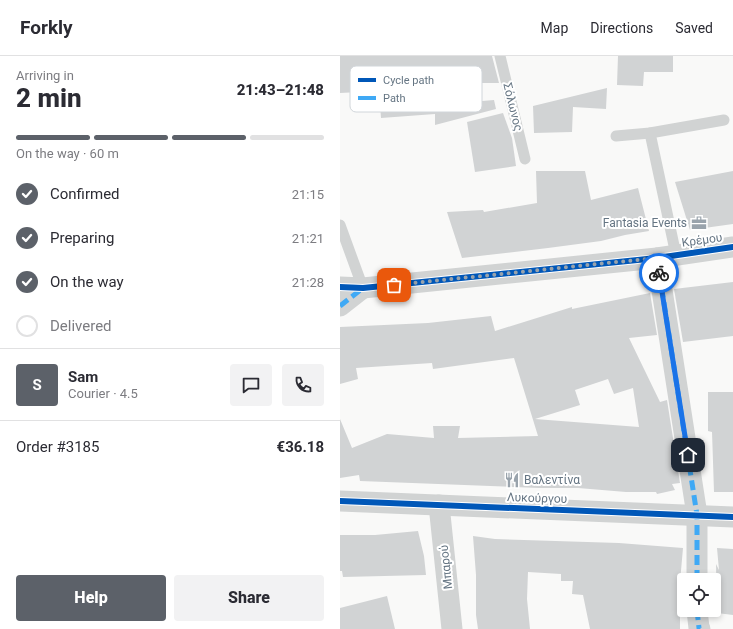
<!DOCTYPE html>
<html lang="en">
<head>
<meta charset="utf-8">
<style>
  body { margin:0; font-family:Roboto,sans-serif; background:#f2f2f3; color:#2b2b33; height:100vh; display:flex; flex-direction:column; font-size:15px; white-space:nowrap }
  * { box-sizing:border-box; margin:0 }
  p { font-size:13px; color:#7c7c81 }
  .icon { flex:none; width:22px; height:22px; fill:none; stroke:currentColor; stroke-width:2; stroke-linecap:round; stroke-linejoin:round }
  .map { position:relative; flex:1; overflow:hidden }
  .side { display:flex; flex-direction:column; background:#fff; width:340px }
  .side>* { flex:none }
  .controls { position:absolute; left:337px; top:517px; display:grid; gap:8px }
  .controls a { display:grid; place-items:center; width:44px; height:44px; border-radius:4px; background:#fff; box-shadow:0 2px 6px #0003; font-size:20px }
  .pin { position:absolute; display:grid; place-items:center; width:34px; height:34px; color:#fff; margin:-17px; border-radius:8px; box-shadow:0 2px 6px #0006 }
  .courier { position:absolute; display:grid; place-items:center; width:40px; height:40px; margin:-20px; border:3px solid #1a73e8; border-radius:50%; background:#fff; color:#222; box-shadow:0 1px 5px #0007 }
  .headline em { font-style:normal; font-weight:800 }
  .headline div { display:flex; flex-direction:column-reverse }
  .headline { display:flex; align-items:center; justify-content:space-between; height:68px; padding:0 16px }
  h1 { font-size:26px; font-weight:800; line-height:30px }
  .bar { display:grid; grid-template-columns:repeat(4,1fr); gap:6px 4px; align-content:center; height:48px; padding:0 16px }
  .bar i { height:5px; border-radius:3px; background:#e1e1e2 }
  .bar .selected { background:#5c6169 }
  .bar p { grid-column:span 4 }
  .line { display:flex; align-items:center; gap:10px; padding:0 16px; border-top:1px solid #e1e1e2 }
  .line div { flex:1 }
  .round { display:grid; place-items:center; flex:none; width:42px; height:42px; border-radius:4px; background:#f2f2f3 }
  ol { padding:0 16px; list-style:none }
  li { display:flex; align-items:center; gap:12px; height:44px }
  li p { margin-inline-start:auto }
  li .icon { padding:4px; border-radius:50%; background:#5c6169; color:#fff; stroke-width:4 }
  li:last-child { color:#7c7c81 }
  li i { width:22px; height:22px; border:2px solid #e1e1e2; border-radius:50% }
  .primary-button { display:flex; gap:8px; margin-top:auto; padding:8px 16px }
  .primary-button a { flex:1; height:46px; border-radius:4px; background:#5c6169; color:#fff; font-size:16px; font-weight:800; line-height:46px; text-align:center }
  .primary-button a+a { background:#f2f2f3; color:#2b2b33 }
  header { display:flex; align-items:center; gap:24px; box-sizing:border-box; height:56px; padding:0 20px; background:#fff; border-bottom:1px solid #e1e1e2 }
  header strong { font-size:19px }
  nav { display:flex; gap:22px; margin-inline-start:auto; font-size:14px }
  main { display:flex; flex:1; min-height:0 }
  .map>svg:first-child { display:block }
  .building { fill:#d1d3d4; fill-rule:evenodd }
  .lines { fill:none; stroke-linecap:round; stroke-linejoin:round }
  .lane { stroke:#d1d3d3; stroke-width:11 }
  .street { stroke:#d1d3d3; stroke-width:21 }
  .quiet { stroke:#3fa9f5; stroke-width:5; stroke-dasharray:10 5; stroke-linecap:butt }
  .cycleway-casing { stroke:#fff; stroke-width:8 }
  .cycleway { stroke:#0057b8; stroke-width:6 }
  .done { stroke:#99a3ac; stroke-width:4; stroke-dasharray:0 7.2 }
  .route { stroke:#1a73e8; stroke-width:5 }
  .labels { text-anchor:middle; dominant-baseline:central; stroke-width:4; stroke-linejoin:round; paint-order:stroke }
  .street-label { font-size:12px; fill:#657583; stroke:#fff }
  .poi-label { font-size:12px; fill:#657583; stroke:#fff; text-anchor:end }
  .key { fill:#fff; stroke:#d1d6da; stroke-width:1 }
  .key-label { font-size:11px; fill:#657583 }
</style>
</head>
<body>
<header>
<strong>Forkly</strong>
<nav><a>Map</a><a>Directions</a><a>Saved</a></nav>
</header>
<main>
<section class="side">
<div class="headline"><div><h1>2 min</h1><p>Arriving in</p></div><em>21:43–21:48</em></div>
<div class="bar"><i class="selected"></i><i class="selected"></i><i class="selected"></i><i></i><p>On the way · 60 m</p></div>
<ol>
<li><svg class="icon" aria-label="check" viewBox="0 0 24 24"><path d="M5 12l5 5 9-10"/></svg>Confirmed<p>21:15</p></li>
<li><svg class="icon" aria-label="check" viewBox="0 0 24 24"><path d="M5 12l5 5 9-10"/></svg>Preparing<p>21:21</p></li>
<li><svg class="icon" aria-label="check" viewBox="0 0 24 24"><path d="M5 12l5 5 9-10"/></svg>On the way<p>21:28</p></li>
<li><i></i>Delivered</li>
</ol>
<div class="line" style="height:72px"><b class="round" style="background:#5c6169;color:#fff">S</b><div><b>Sam</b><p>Courier · 4.5</p></div><a class="round"><svg class="icon" aria-label="chat" viewBox="0 0 24 24"><path d="M4 5h16v11H9l-5 4z"/></svg></a><a class="round"><svg class="icon" aria-label="phone" viewBox="0 0 24 24"><path d="M5 4h4l2 5-3 2q2 4 5 5l2-3 5 2v4C11 20 4 13 5 4z"/></svg></a></div>
<div class="line" style="height:52px"><div>Order #3185</div><b>€36.18</b></div>
<div class="primary-button"><a>Help</a><a>Share</a></div>
</section>
<div class="map">
<svg width="393" height="573" viewBox="0 0 393 573">
  <rect width="100%" height="100%" fill="#f9f9f8"/>
  <g class="building">
    <path d="M 0,0 L 152,0 L 159,27 L 135,27 L 133,16 L 95,15 L 95,49 L 154,44 L 156,53 L 95,69 L 95,58 L 41,62 L 39,35 L 0,37 Z"/>
    <path d="M 278,0 L 333,0 L 333,16 L 304,16 L 303,30 L 277,29 Z"/>
    <path d="M 267,32 L 266,53 L 233,51 L 232,76 L 194,77 L 193,50 Z"/>
    <path d="M 163,57 L 172,82 L 176,110 L 135,116 L 127,66 Z"/>
    <path d="M 196,115 L 245,115 L 251,144 L 298,132 L 309,175 L 285,179 L 261,185 L 208,192 L 122,202 L 107,156 L 143,154 L 144,156 L 197,147 Z"/>
    <path d="M 393,115 L 393,168 L 350,174 L 335,126 Z"/>
    <path d="M 393,226 L 393,280 L 343,286 L 334,233 Z"/>
    <path d="M 310,237 L 317,279 L 289,282 L 320,346 L 327,344 L 340,427 L 332,428 L 335,434 L 317,438 L 316,436 L 286,436 L 238,432 L 199,432 L 20,425 L 19,419 L 0,422 L 0,363 L 12,392 L 47,378 L 94,382 L 93,370 L 120,370 L 118,382 L 198,380 L 174,302 L 93,313 L 92,307 L 16,312 L 18,323 L 0,328 L 0,271 L 88,267 L 151,260 L 155,275 L 232,251 L 232,253 ZM 268,323 L 274,338 L 293,332 L 299,371 L 195,363 L 240,349 L 235,334 Z"/>
    <path d="M 368,336 L 393,336 L 393,436 L 374,436 L 372,376 L 368,375 Z"/>
    <path d="M 78,475 L 84,500 L 86,519 L 3,521 L 2,515 L 0,515 L 0,479 L 35,479 Z"/>
    <path d="M 133,480 L 155,483 L 279,487 L 343,492 L 340,526 L 340,573 L 250,573 L 243,539 L 232,538 L 233,525 L 221,525 L 221,518 L 188,516 L 187,543 L 190,573 L 138,573 L 136,559 L 136,519 Z"/>
    <path d="M 377,492 L 393,493 L 393,559 L 377,557 L 376,508 L 379,514 Z"/>
    <path d="M 47,540 L 55,573 L 0,573 L 0,552 Z"/>
  </g>
  <g class="lines">
    <g class="lane">
      <path d="M 160,0 L 185,103"/>
      <path d="M 310,77 L 336,199"/>
      <path d="M 276,80 L 310,77 L 384,64"/>
      <path d="M 0,169 L 23,232"/>
    </g>
    <g class="street">
      <path d="M 317,202 L 357,459 L 357,524"/>
      <path d="M 0,231 L 23,232 L 317,202 L 393,191"/>
      <path d="M 0,250 L 23,232"/>
      <path d="M 0,445 L 393,461"/>
      <path d="M 99,449 L 112,573"/>
      <path d="M 357,554 L 359,572 L 360,573"/>
    </g>
    <g class="quiet">
      <path d="M 317,202 L 357,459 L 357,524"/>
      <path d="M 0,250 L 23,232"/>
      <path d="M 357,554 L 359,572 L 360,573"/>
    </g>
    <g class="cycleway-casing">
      <g id="cycleway">
        <path d="M 0,231 L 23,232 L 317,202 L 393,191"/>
        <path d="M 0,445 L 393,461"/>
      </g>
    </g>
    <use href="#cycleway" class="cycleway"/>
  </g>
  <g class="lines">
    <path class="done" d="M 54,229 L 316,202 L 319,217"/>
    <path class="route" d="M 319,217 L 348,399"/>
  </g>
  <defs>
    <g id="office-bare" transform="scale(1.2)"><path d="M-6-3h4V-5.5h4V-3h4V5H-6ZM-1-4.5V-3h2v-1.5ZM-6 0V1H6V0Z" fill="#99a3ac" stroke="#fff" stroke-width="2.5" paint-order="stroke"/></g>
    <g id="restaurant-bare" transform="scale(1.2)"><path d="M-5-6h1v4h1v-4h1v4h1v-4h1v5L-1.5 .5V6h-2V.5L-5-1ZM5-6V6H3V1.5H1.5Q1.5-4 5-6Z" fill="#99a3ac" stroke="#fff" stroke-width="2.5" paint-order="stroke"/></g>
  </defs>
  <g fill-rule="evenodd">
    <use href="#office-bare" x="359" y="167"/>
    <use href="#restaurant-bare" x="172" y="424"/>
  </g>
  <g class="labels">
    <g class="street-label">
      <text transform="translate(173 51) rotate(76)">Σόλωνος</text>
      <text transform="translate(362 184) rotate(-8)">Κρέμου</text>
      <text transform="translate(197 442) rotate(2)">Λυκούργου</text>
      <text transform="translate(106 511) rotate(-96)">Μπαρού</text>
    </g>
    <g class="poi-label">
      <text x="347" y="167">Fantasia Events</text>
      <text x="184" y="424" text-anchor="start">Βαλεντίνα</text>
    </g>
  </g>
  <rect x="10" y="10" width="132" height="46" rx="6" class="key"/>
  <rect x="18" y="22" width="18" height="4" fill="#0057b8"/>
  <rect x="18" y="40" width="18" height="4" fill="#3fa9f5"/>
  <g class="key-label">
    <text x="43" y="28">Cycle path</text>
    <text x="43" y="46">Path</text>
  </g>
</svg>
<div class="controls">
<a><svg class="icon" aria-label="locate" viewBox="0 0 24 24"><circle cx="12" cy="12" r="6"/><path d="M12 2v4M12 18v4M2 12h4M18 12h4"/></svg></a>
</div>
<div class="pin" style="left:54px;top:229px;background:#ea580c"><svg class="icon" aria-label="bag" viewBox="0 0 24 24"><path d="M5 8h14l-1 12H6zM9 8a3 3 0 0 1 6 0"/></svg></div>
<div class="pin" style="left:348px;top:399px;background:#1f2937"><svg class="icon" aria-label="home" viewBox="0 0 24 24"><path d="M3 11l9-7 9 7M6 9v11h12V9"/></svg></div>
<div class="courier" style="left:319px;top:217px"><svg class="icon" aria-label="bike" viewBox="0 0 24 24"><circle cx="6" cy="16" r="4"/><circle cx="18" cy="16" r="4"/><path d="M6 16l4-8h5l3 8M10 8l3 8H6M13 5h3"/></svg></div>
</div>
</main>
</body>
</html>
